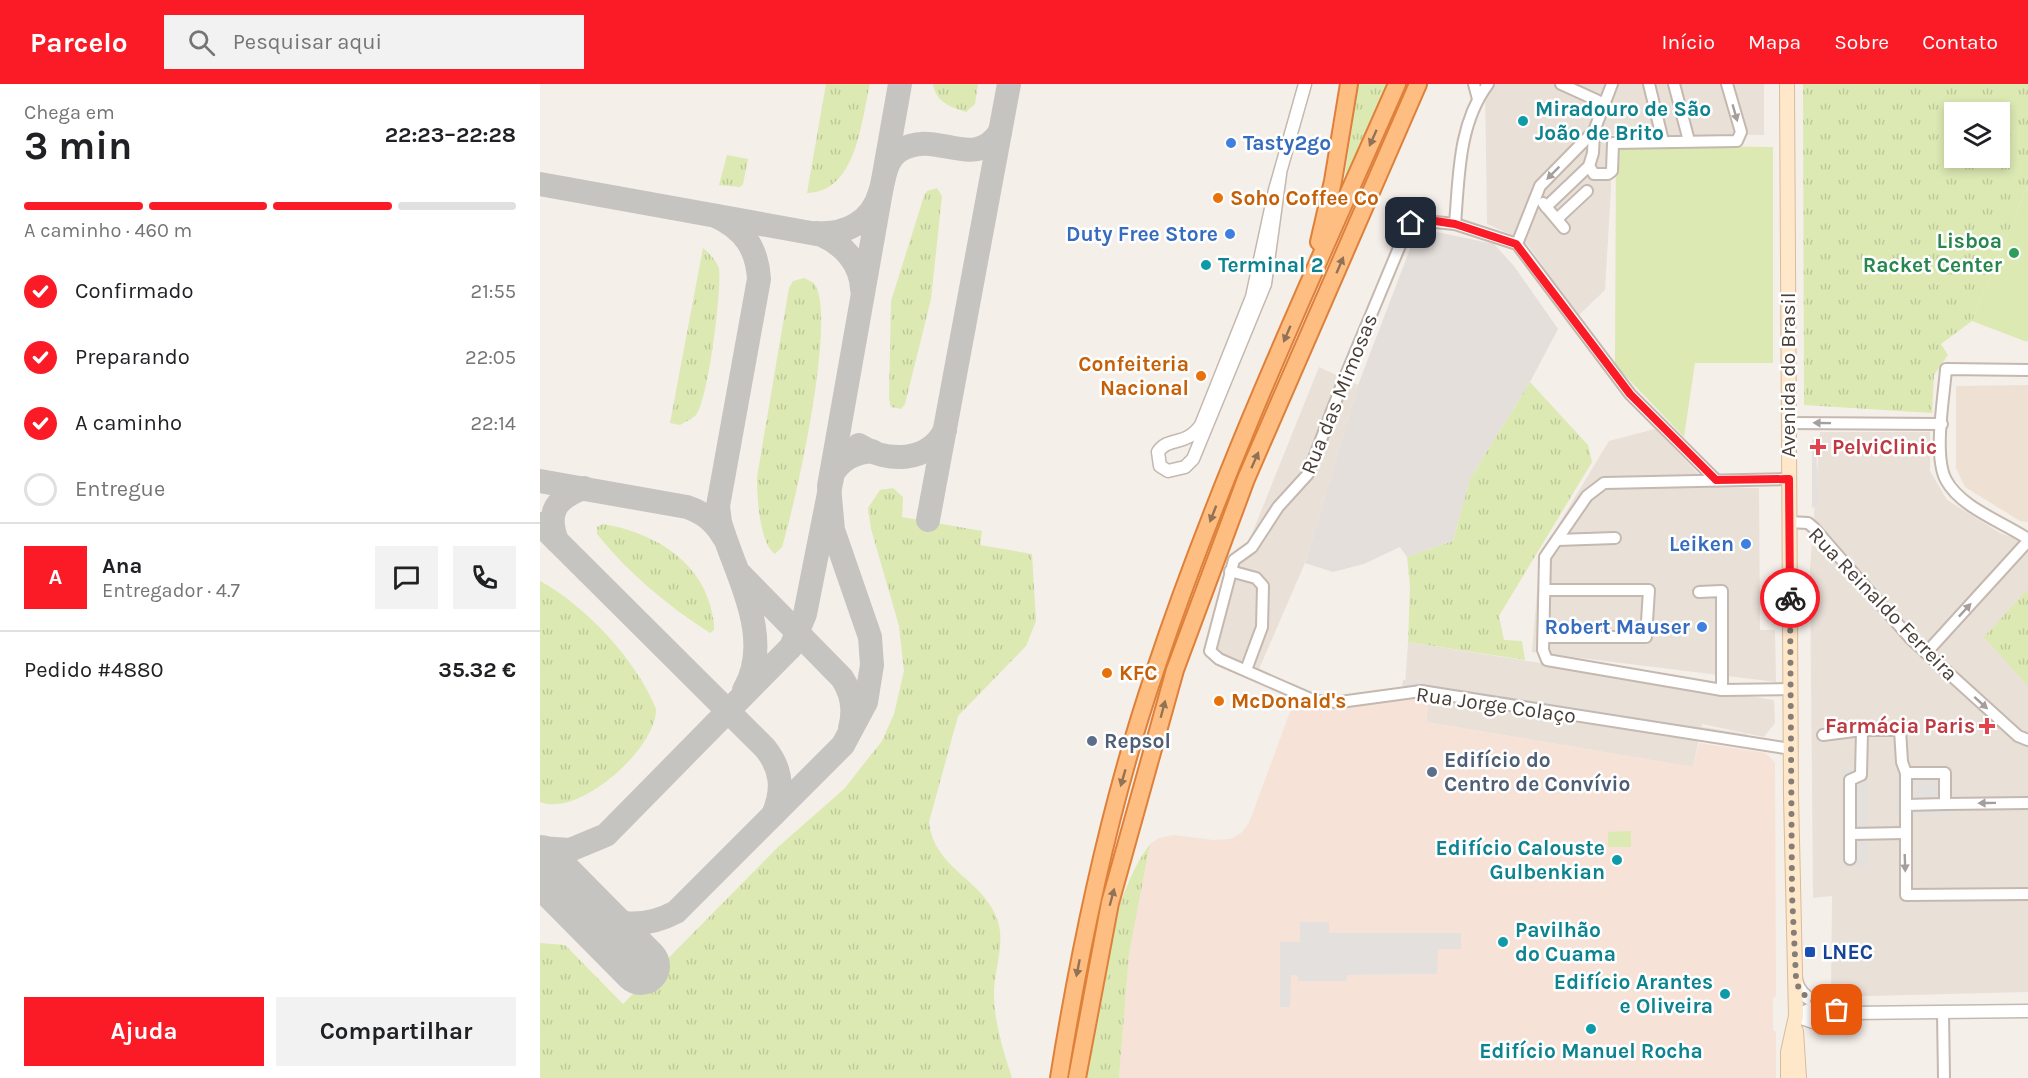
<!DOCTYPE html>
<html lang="pt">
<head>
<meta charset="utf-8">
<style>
  body { margin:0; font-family:Karla,sans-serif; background:#f2f2f2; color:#202124; height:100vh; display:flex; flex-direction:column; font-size:22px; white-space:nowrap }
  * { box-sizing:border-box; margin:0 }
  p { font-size:20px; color:#757577 }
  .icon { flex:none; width:33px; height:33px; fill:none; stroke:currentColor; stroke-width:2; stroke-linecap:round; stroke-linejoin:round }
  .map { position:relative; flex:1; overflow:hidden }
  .drawer { display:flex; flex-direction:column; background:#fff; width:540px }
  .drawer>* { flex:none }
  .buttons { position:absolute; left:1404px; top:18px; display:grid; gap:12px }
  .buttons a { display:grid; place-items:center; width:66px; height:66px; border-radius:0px; background:#fff; box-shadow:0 3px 9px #0003; font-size:30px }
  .pin { position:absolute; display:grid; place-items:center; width:51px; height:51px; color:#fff; margin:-26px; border-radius:12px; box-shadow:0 3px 9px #0006 }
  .courier { position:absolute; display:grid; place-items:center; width:60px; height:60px; margin:-30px; border:4px solid #fb1b27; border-radius:50%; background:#fff; color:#222; box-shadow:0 2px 8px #0007 }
  .headline em { font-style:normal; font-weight:700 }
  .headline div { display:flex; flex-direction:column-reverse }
  .headline { display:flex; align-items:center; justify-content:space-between; height:102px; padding:0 24px }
  h1 { font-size:39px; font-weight:700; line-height:45px }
  .bar { display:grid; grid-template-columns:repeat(4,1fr); gap:9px 6px; align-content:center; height:72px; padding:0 24px }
  .bar i { height:8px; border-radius:4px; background:#e0e0e0 }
  .bar .current { background:#fb1b27 }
  .bar p { grid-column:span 4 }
  .line { display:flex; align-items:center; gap:15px; padding:0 24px; border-top:2px solid #e0e0e0 }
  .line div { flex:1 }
  .round { display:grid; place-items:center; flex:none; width:63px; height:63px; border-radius:0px; background:#f2f2f2 }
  ol { padding:0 24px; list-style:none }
  li { display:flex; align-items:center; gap:18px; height:66px }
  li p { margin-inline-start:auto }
  li .icon { padding:6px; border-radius:50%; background:#fb1b27; color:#fff; stroke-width:4 }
  li:last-child { color:#757577 }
  li i { width:33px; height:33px; border:3px solid #e0e0e0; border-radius:50% }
  .cta { display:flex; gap:12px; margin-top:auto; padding:12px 24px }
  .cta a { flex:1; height:69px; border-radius:0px; background:#fb1b27; color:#fff; font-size:24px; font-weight:700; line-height:69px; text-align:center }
  .cta a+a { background:#f2f2f2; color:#202124 }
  header { display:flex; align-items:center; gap:36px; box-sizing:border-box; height:84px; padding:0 30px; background:#fb1b27; color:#fff }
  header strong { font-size:28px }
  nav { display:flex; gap:33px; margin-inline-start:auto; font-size:21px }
  .search { width:420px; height:54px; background:#f2f2f2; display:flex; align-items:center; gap:15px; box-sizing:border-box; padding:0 21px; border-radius:0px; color:#757577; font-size:22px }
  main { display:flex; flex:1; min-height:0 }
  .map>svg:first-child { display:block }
  .residential { fill:#e9e0d8 }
  .commercial { fill:#f6e2d6; fill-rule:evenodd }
  .industrial { fill:#e5dfdb }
  .education { fill:#eee1d4 }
  .grass { fill:url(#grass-tufts); fill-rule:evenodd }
  .garden { fill:#dce9b3 }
  .parking { fill:#e4e0de }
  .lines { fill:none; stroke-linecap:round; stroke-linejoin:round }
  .taxiway { stroke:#c6c4c1; stroke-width:24 }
  .runway { stroke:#c6c4c1; stroke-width:58 }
  .minor-casing { stroke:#c4b8af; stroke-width:14 }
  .tertiary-casing { stroke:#c4b8af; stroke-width:15 }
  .secondary-casing { stroke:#d8bc9c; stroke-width:16 }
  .trunk-casing { stroke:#df803a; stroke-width:20 }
  .minor { stroke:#fff; stroke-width:10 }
  .tertiary { stroke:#fff; stroke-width:12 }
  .secondary { stroke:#ffe7ca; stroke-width:14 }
  .trunk { stroke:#febe82; stroke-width:16 }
  .oneway { fill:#a49f9c }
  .oneway2 { fill:#917256 }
  .done { stroke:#857d76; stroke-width:6; stroke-dasharray:0 10.8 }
  .route { stroke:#fb1b27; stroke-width:8 }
  .culture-dot { fill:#0f9aa8; stroke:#fff; stroke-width:2 }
  .shop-dot { fill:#3f7fe0; stroke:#fff; stroke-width:2 }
  .food-dot { fill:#e8710a; stroke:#fff; stroke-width:2 }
  .leisure-dot { fill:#2e9e5b; stroke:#fff; stroke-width:2 }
  .health-dot { fill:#e0444e; stroke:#fff; stroke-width:2 }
  .service-dot { fill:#5c6f8a; stroke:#fff; stroke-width:2 }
  .transit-dot { fill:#1a4fb4; stroke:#fff; stroke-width:2 }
  .labels { text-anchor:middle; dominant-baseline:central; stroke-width:5; stroke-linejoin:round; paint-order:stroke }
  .culture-label { font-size:21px; font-weight:bold; fill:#0d838f; stroke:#fff; text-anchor:start }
  .shop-label { font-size:21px; font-weight:bold; fill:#366cbe; stroke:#fff; text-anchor:end }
  .food-label { font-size:21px; font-weight:bold; fill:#c56008; stroke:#fff; text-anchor:start }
  .leisure-label { font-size:21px; font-weight:bold; fill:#27864d; stroke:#fff; text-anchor:end }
  .street-label { font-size:21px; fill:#493f38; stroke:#fff }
  .health-label { font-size:21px; font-weight:bold; fill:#be3a42; stroke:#fff; text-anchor:start }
  .service-label { font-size:21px; font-weight:bold; fill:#4e5e75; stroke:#fff; text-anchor:start }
  .transit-label { font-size:21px; font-weight:bold; fill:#164399; stroke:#fff; text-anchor:start }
</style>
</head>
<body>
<header>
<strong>Parcelo</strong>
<div class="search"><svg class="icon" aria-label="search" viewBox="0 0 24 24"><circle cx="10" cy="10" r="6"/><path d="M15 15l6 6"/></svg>Pesquisar aqui</div>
<nav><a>Início</a><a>Mapa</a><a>Sobre</a><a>Contato</a></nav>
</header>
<main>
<section class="drawer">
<div class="headline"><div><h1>3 min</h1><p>Chega em</p></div><em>22:23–22:28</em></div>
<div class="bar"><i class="current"></i><i class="current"></i><i class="current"></i><i></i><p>A caminho · 460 m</p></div>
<ol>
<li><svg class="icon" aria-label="check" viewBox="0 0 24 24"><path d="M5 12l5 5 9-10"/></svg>Confirmado<p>21:55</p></li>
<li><svg class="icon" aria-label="check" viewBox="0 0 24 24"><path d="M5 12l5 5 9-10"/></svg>Preparando<p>22:05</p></li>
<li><svg class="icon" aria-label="check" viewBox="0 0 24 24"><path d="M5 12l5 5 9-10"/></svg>A caminho<p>22:14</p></li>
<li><i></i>Entregue</li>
</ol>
<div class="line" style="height:108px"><b class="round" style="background:#fb1b27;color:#fff">A</b><div><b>Ana</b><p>Entregador · 4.7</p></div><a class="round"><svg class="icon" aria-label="chat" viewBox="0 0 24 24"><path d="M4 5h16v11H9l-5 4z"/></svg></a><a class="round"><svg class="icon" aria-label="phone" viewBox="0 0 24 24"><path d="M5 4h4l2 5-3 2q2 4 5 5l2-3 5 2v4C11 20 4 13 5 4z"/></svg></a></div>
<div class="line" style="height:78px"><div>Pedido #4880</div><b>35.32 €</b></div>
<div class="cta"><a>Ajuda</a><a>Compartilhar</a></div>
</section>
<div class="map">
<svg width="1488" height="994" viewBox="0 0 1488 994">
  <defs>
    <pattern id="grass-tufts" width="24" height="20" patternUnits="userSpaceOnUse" patternTransform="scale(1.5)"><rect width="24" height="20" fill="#dce9b3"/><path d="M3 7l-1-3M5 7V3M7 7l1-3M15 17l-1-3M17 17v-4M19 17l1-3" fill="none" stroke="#bec99b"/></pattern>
  </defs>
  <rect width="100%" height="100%" fill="#f5efea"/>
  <g class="residential">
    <path d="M 945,0 L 1224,0 L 1224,51 L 1070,51 L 1071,105 L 1065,206 L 1038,232 L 988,161 L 972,151 L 947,140 Z"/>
    <path d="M 779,283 L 818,301 L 765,479 L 719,585 L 675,566 L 701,477 Z"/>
    <path d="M 1115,345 L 1171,403 L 1219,404 L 1220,546 L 1235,546 L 1236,598 L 992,568 L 1000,471 L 1069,357 Z"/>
    <path d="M 1280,348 L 1390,348 L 1390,387 L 1407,416 L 1460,449 L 1488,459 L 1488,908 L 1291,913 L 1292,812 L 1273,814 L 1270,485 Z"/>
    <path d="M 868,558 L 1234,616 L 1235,639 L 1224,653 L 1162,640 L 1153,683 L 886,638 L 889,615 L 865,602 Z"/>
  </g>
  <path class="commercial" d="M 867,614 L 889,615 L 886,638 L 1153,683 L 1159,659 L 1226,669 L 1235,679 L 1236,912 L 1233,914 L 1233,946 L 1236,948 L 1236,994 L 579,994 L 589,870 L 610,760 L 619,754 L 634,751 L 673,756 L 690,755 L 701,749 L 709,739 L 754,617 L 800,621 ZM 760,838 L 789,849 L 920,849 L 897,865 L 897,890 L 806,891 L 806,897 L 759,897 L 759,892 L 750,891 L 740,923 L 740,858 L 760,858 Z"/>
  <path class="industrial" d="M 878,144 L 954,160 L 974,182 L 1018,245 L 990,298 L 930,395 L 913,457 L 867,473 L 860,463 L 824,480 L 793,488 L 765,479 L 818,301 Z"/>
  <path class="education" d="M 1488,301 L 1488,438 L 1487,438 L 1480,437 L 1425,403 L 1416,384 L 1416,302 Z"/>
  <g class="grass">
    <path d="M 286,0 L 330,0 C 321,37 317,108 267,109 Z"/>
    <path d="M 393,0 L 438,0 L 435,20 L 426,28 C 410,23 396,18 393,0 Z"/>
    <path d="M 818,0 L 847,0 L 803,104 Z"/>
    <path d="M 1263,0 L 1488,0 L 1488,101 L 1432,237 L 1401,260 L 1408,271 L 1394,291 L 1392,329 L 1264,321 ZM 1414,28 L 1460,28 L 1460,74 L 1414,74 Z"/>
    <path d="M 187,71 L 208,75 L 203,100 L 200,103 L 179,101 Z"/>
    <path d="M 397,104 L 402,112 L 391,215 L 365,320 L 361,325 L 351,323 L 349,315 L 351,217 L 384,112 L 387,107 Z"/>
    <path d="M 163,164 C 169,169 177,177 179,185 C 182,205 168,318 156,331 C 152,335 145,338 140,341 L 130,339 Z"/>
    <path d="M 264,194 L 274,199 C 298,231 255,421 242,463 L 235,470 C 219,459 217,411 217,393 L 249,204 L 253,197 Z"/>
    <path d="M 990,298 L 1048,361 L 1052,378 L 959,532 L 964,556 L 982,557 L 985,576 L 868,558 L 870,502 L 867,473 L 913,457 L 930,395 Z"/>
    <path d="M 353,404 L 363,413 L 362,433 L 442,447 L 440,461 L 492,470 L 496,537 L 486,562 L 418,632 L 389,738 C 394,784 439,793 456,832 C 467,857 454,884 454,909 C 454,938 463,966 472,994 L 0,994 L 0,859 L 25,861 L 83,920 L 238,763 L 304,705 L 342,657 L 354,630 L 364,587 L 359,542 L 331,445 L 328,424 L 340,406 Z"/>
    <path d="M 63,440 C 111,448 158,474 171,524 C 172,531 175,539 174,546 L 170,549 C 128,522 88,489 57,450 L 57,443 Z"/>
    <path d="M 0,497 C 45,521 97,577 116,625 C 117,664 39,734 0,718 Z"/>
    <path d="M 1487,506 L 1488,507 L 1488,602 L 1444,553 Z"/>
    <path d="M 610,760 L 589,870 L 579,994 L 543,994 C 556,924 568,816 610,760 Z"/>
  </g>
  <g class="garden">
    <path d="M 1076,61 L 1233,63 L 1233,279 L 1155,279 L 1144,353 L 1075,281 Z"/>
    <path d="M 1488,101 L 1488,256 L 1487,258 L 1432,237 Z"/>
    <path d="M 1091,747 L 1091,763 L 1068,763 L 1068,748 Z"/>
  </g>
  <g class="parking">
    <path d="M 1276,354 L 1278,421 L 1272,424 L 1272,356 Z"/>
    <path d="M 863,596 L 1207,650 L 1208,656 L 862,602 Z"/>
    <path d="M 1413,682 L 1412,732 L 1356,732 L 1357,683 Z"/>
    <path d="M 1302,685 L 1328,685 L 1327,782 L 1302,783 Z"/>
    <path d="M 760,838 L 789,838 L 789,849 L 921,849 L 921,865 L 898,865 L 897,890 L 807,891 L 806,897 L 758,897 L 758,892 L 751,891 L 750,923 L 740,923 L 740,858 L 760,858 Z"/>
  </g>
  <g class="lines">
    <g class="taxiway">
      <path d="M 0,100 L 282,151 C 304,161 321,180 322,205"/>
      <path d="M 176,132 C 204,145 217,164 219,195 L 178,422 L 180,438 C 195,491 235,553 204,606"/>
      <path d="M 276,149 C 305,151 332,138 340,108 C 345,94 345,76 359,67 C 396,43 432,89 460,48"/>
      <path d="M 319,361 C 347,379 389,379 405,346"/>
      <path d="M 0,397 L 147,423 C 164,429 174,437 183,452"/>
      <path d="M 388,436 L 469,0"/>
      <path d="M 0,440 L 225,664 C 242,685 244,706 233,731"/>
      <path d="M 17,457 C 6,428 16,414 44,404"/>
      <path d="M 201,491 L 302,594 C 312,609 315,626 310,644"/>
      <path d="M 0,764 L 30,766 L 66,751 L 251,563 L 265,530 L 293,389 C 303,374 314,369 332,367"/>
      <path d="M 44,824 C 73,844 106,844 136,828 L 303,661 L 326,618 L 332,581 L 330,553 L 293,446 L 289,402 L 360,0"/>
    </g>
    <path class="runway" d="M 0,780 L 101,882"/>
    <g class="minor-casing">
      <g id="minor">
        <path d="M 934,0 L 938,15"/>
        <path d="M 1021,0 L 1065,20"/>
        <path d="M 1109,0 L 1123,57"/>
        <path d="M 1134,0 L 1149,57"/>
        <path d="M 1049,82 L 1054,90 L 1068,90 L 1072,87 L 1073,59 L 1197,57 L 1201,48 L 1187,0"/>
        <path d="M 1003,119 L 1024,144"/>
        <path d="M 1006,123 L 1049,82 L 1053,69 L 1054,47"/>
        <path d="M 1017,135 L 1047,107"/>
        <path d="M 915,140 C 919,93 918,40 948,0"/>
        <path d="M 977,160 L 1000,102 L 1054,47 L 1072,0"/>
        <path d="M 1488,286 L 1406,285 C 1404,313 1393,372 1406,396 C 1421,424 1463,438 1488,455"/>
        <path d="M 1249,339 L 1402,340"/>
        <path d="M 1249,395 L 1064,399 L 1047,412 L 1005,473 L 1003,566 L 1007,576 L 1182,606 L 1250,605"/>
        <path d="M 1176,396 L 1090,310 L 977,160 L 915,140 L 876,136 L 866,147 L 803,298 L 768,390 L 738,423 L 712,463 L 694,476 L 670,567 L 679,575 L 775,617 L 800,618 L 881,607 L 1251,665"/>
        <path d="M 1249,438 L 1268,439 L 1274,444 L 1370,554 L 1478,652 L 1488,656"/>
        <path d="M 1017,456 L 1075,454"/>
        <path d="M 690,487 L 716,494 L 723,502 L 722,543 L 706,586"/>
        <path d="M 1159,508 L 1182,507 L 1182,606"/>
        <path d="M 1004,553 L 1106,553 L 1109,506 L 1005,506"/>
        <path d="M 1386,569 L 1488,457"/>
        <path d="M 1283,651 L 1322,646 L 1360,646 L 1362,678 L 1366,689"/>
        <path d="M 1405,720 L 1488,719"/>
        <path d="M 1366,721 L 1405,720 L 1405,689 L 1366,689 L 1366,811 L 1488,810"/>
        <path d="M 1311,750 L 1364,749"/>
        <path d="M 1310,775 L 1310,696 L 1321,691 L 1322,646"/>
        <path d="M 1403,928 L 1404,994"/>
      </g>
    </g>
    <g class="tertiary-casing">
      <g id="tertiary">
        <path d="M 740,90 L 725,200 L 653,375 L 645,383 L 628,387 L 620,382 L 618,368 C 628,352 646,363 661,341 L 712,213 L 735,106 L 765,0"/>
        <path d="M 1256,896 C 1260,918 1290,924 1309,929"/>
        <path d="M 1256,932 L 1273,938 L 1310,929 L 1488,927"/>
        <path d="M 1256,932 L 1269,926 L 1290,926"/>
      </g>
    </g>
    <g class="secondary-casing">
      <g id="secondary">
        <path d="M 1247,0 L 1251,711 L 1256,932 L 1248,968 L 1248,994"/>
        <path d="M 1256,947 L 1259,994"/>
      </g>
    </g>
    <g class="trunk-casing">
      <g id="trunk">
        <path d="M 779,158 L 793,97 L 809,0"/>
        <path d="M 519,994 C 541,857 570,719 615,587 C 682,386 772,193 857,0"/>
        <path d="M 537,994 L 570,819 L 635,586 L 706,395 L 878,0"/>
      </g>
    </g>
    <use href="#minor" class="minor"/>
    <use href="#tertiary" class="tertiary"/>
    <use href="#secondary" class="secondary"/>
    <use href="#trunk" class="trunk"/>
  </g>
  <defs><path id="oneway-solid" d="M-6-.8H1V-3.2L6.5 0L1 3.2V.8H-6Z" transform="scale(1.5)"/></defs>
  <g class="oneway">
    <use href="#oneway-solid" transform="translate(1195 29) rotate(74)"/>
    <use href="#oneway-solid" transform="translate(1013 89) rotate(135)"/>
    <use href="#oneway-solid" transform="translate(1282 339) rotate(-179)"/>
    <use href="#oneway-solid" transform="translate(1425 526) rotate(-47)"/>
    <use href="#oneway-solid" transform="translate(1441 619) rotate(42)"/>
    <use href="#oneway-solid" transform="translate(1447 719) rotate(179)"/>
    <use href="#oneway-solid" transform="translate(1365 779) rotate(88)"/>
  </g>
  <g class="oneway2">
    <use href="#oneway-solid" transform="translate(833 54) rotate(114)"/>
    <use href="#oneway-solid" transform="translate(800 181) rotate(-67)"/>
    <use href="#oneway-solid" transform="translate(747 250) rotate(113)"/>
    <use href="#oneway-solid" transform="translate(715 376) rotate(-66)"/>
    <use href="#oneway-solid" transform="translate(673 430) rotate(111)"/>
    <use href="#oneway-solid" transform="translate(623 625) rotate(-75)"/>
    <use href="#oneway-solid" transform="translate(583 694) rotate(106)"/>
    <use href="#oneway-solid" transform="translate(572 813) rotate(-75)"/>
    <use href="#oneway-solid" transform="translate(538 884) rotate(101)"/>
  </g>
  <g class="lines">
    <path class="done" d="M 1250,514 L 1252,810 L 1256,894 C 1258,915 1280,920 1297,926"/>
    <path class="route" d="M 871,139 L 882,135 L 915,140 L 976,160 L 1090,310 L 1176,396 L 1249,395 L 1250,514"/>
  </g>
  <g class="culture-dot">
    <circle cx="983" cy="37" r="6"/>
    <circle cx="666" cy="181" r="6"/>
    <circle cx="1077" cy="776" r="6"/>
    <circle cx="963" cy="858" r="6"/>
    <circle cx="1185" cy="910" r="6"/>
    <circle cx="1051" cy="945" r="6"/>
  </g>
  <g class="shop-dot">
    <circle cx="691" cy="59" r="6"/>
    <circle cx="690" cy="150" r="6"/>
    <circle cx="1206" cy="460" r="6"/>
    <circle cx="1162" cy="543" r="6"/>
  </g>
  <g class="food-dot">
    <circle cx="678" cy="114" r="6"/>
    <circle cx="661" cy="292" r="6"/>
    <circle cx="567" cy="589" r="6"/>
    <circle cx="679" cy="617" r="6"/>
  </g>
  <circle class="leisure-dot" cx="1474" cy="169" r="6"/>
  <g class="health-dot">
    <path d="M1275 354h6v6h6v6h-6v6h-6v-6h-6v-6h6z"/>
    <path d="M1444 633h6v6h6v6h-6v6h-6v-6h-6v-6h6z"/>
  </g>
  <g class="service-dot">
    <circle cx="552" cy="657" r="6"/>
    <circle cx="892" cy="688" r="6"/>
  </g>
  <rect class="transit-dot" x="1264" y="862" width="12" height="12" rx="3"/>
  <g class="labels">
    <g class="culture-label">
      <text x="995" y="25">Miradouro de São<tspan x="995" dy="24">João de Brito</tspan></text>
      <text x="678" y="181">Terminal 2</text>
      <text x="1065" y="764" text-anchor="end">Edifício Calouste<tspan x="1065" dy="24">Gulbenkian</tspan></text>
      <text x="975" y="846">Pavilhão<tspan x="975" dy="24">do Cuama</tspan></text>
      <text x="1173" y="898" text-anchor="end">Edifício Arantes<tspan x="1173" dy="24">e Oliveira</tspan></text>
      <text x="1051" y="967" text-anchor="middle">Edifício Manuel Rocha</text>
    </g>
    <g class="shop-label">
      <text x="703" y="59" text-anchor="start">Tasty2go</text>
      <text x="678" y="150">Duty Free Store</text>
      <text x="1194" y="460">Leiken</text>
      <text x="1150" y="543">Robert Mauser</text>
    </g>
    <g class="food-label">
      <text x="690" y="114">Soho Coffee Co</text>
      <text x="649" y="280" text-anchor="end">Confeiteria<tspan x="649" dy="24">Nacional</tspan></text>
      <text x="579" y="589">KFC</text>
      <text x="691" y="617">McDonald's</text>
    </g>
    <g class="leisure-label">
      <text x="1462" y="157">Lisboa<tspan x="1462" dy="24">Racket Center</tspan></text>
    </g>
    <g class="street-label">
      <text transform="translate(1248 291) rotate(-90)">Avenida do Brasil</text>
      <text transform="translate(799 310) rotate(-68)">Rua das Mimosas</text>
      <text transform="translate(1343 520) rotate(46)">Rua Reinaldo Ferreira</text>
      <text transform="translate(956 621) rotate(8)">Rua Jorge Colaço</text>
    </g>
    <g class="health-label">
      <text x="1292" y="363">PelviClinic</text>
      <text x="1435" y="642" text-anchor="end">Farmácia Paris</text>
    </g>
    <g class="service-label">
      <text x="564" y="657">Repsol</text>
      <text x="904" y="676">Edifício do<tspan x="904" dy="24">Centro de Convívio</tspan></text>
    </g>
    <g class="transit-label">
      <text x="1282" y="868">LNEC</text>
    </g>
  </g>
</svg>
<div class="buttons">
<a><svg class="icon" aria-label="layers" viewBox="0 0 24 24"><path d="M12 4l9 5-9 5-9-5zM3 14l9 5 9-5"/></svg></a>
</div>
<div class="pin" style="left:1297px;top:926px;background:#ea580c"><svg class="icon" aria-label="bag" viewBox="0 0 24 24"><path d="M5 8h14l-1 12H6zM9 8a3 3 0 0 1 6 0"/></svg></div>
<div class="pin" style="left:871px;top:139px;background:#1f2937"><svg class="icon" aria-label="home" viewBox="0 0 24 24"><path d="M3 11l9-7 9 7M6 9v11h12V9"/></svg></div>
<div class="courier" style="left:1250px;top:514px"><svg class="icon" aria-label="bike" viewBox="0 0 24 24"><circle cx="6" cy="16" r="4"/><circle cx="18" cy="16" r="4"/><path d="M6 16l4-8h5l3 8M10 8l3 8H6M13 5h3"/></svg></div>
</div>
</main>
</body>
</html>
